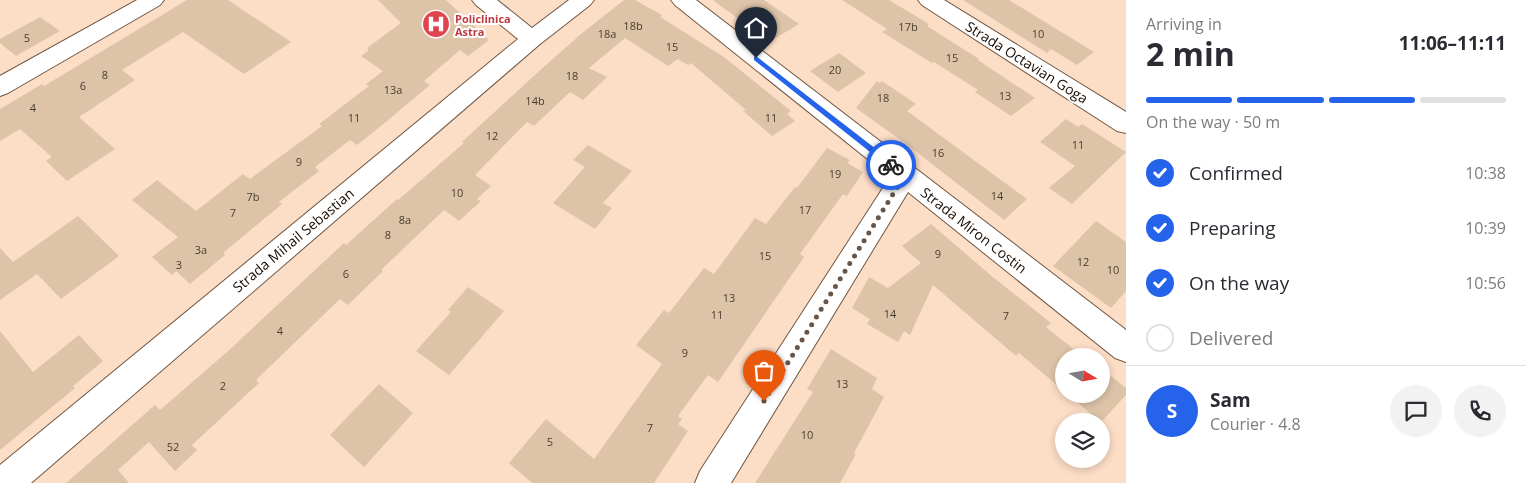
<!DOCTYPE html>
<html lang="en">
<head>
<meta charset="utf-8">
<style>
  body { margin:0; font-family:"Open Sans",sans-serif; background:#f2f2f3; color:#2b2b33; height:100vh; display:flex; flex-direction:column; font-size:19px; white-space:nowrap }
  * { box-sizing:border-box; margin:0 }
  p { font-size:16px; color:#7c7c81 }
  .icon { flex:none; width:28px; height:28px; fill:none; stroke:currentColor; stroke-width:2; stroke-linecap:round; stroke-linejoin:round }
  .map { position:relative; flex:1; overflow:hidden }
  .drawer { display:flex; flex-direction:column; background:#fff; width:400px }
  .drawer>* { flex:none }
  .needle { width:32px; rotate:101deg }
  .buttons { position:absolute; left:1055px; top:348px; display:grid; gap:10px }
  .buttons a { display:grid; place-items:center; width:55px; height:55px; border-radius:50%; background:#fff; box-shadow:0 2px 8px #0003; font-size:25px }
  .pin { position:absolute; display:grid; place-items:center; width:42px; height:42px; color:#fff; margin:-51px -21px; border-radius:50% 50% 50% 0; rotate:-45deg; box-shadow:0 0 5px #0007 }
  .pin .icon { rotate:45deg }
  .courier { position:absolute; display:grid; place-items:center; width:50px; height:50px; margin:-25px; border:4px solid #2563eb; border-radius:50%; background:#fff; color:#222; box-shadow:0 1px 6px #0007 }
  .head em { font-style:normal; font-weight:700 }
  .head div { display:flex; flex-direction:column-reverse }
  .head { display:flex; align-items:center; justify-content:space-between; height:85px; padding:0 20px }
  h1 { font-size:32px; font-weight:700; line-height:38px }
  .bar { display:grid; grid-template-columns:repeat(4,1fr); gap:8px 5px; align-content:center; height:60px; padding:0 20px }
  .bar i { height:6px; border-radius:4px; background:#e1e1e2 }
  .bar .active { background:#2563eb }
  .bar p { grid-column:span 4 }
  .line { display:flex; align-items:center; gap:12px; padding:0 20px; border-top:1px solid #e1e1e2 }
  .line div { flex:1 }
  .round { display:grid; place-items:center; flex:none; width:52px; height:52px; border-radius:26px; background:#f2f2f3 }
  ol { padding:0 20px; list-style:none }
  li { display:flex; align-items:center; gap:15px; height:55px }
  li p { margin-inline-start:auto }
  li .icon { padding:5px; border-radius:50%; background:#2563eb; color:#fff; stroke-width:4 }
  li:last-child { color:#7c7c81 }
  li i { width:28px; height:28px; border:2px solid #e1e1e2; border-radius:50% }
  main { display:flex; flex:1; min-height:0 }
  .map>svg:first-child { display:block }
  .building { fill:#ddc4a9 }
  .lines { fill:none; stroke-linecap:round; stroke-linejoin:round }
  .minor-casing { stroke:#715743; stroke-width:2 }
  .major-casing { stroke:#715743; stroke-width:2 }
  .minor { fill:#fff; fill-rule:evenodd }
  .major { fill:#fff; fill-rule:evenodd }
  .route { fill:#2563eb }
  .done { stroke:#685649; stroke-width:5; stroke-dasharray:0 9 }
  .labels { text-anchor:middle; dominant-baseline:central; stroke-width:4; stroke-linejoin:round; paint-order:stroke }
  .far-health-label { font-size:11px; font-weight:bold; fill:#be3a42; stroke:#fff; text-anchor:start }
  .number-label { font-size:11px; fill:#493c2f }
  .street-label { font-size:14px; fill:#180e06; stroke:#fff }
</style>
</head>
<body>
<main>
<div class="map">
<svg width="1126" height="483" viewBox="0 0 1126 483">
  <rect width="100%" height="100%" fill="#fcddc6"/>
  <g class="building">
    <path d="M 187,0 L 228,0 L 291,42 L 244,74 L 183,32 L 122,70 L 135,80 L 79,117 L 115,149 L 67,181 L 46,161 L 52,157 L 20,129 L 0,141 L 0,109 L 42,84 L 44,86 Z"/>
    <path d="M 378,0 L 446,0 L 489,40 L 468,56 L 460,50 L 424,81 L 430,85 L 387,121 L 357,145 L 350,140 L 315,167 L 319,171 L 279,202 L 282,204 L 223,253 L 225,255 L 190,284 L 176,271 L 172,275 L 152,257 L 178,237 L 132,200 L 157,180 L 196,211 L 243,174 L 250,179 L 322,126 L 319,124 L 369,86 L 366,84 L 383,71 L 361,56 L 369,50 L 367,48 L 401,23 Z"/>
    <path d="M 624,0 L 635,0 L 662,15 L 660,17 L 724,57 L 791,111 L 787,114 L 795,121 L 772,136 L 743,111 L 746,110 L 691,63 L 688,65 L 678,59 L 668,66 L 625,38 L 589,68 L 607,77 L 583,100 L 570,92 L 534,126 L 527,122 L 475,175 L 491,186 L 477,199 L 481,201 L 459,221 L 444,210 L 381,270 L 383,271 L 348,305 L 340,299 L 256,380 L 259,383 L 192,445 L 197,450 L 175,471 L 149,442 L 118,470 L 129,483 L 66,483 L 155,405 L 160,410 L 227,352 L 344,243 L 346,245 L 397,199 L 398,200 L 464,143 L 462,142 L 537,73 L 581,34 Z"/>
    <path d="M 713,0 L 764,0 L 799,24 L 769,42 Z"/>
    <path d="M 842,0 L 889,0 L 929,24 L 927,26 L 979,59 L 978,60 L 1035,98 L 1011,116 L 975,92 L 978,90 L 934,62 L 932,63 L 882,32 L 887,29 Z"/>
    <path d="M 963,0 L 1009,0 L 1094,52 L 1077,65 L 1051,49 L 1047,53 Z"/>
    <path d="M 40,17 L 60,31 L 16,56 L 0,43 L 0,39 Z"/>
    <path d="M 839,53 L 866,73 L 838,92 L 810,71 Z"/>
    <path d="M 877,81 L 880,83 L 882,81 L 916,104 L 907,111 L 1027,199 L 1004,220 L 909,146 L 856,108 Z"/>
    <path d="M 1066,119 L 1078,127 L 1082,124 L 1126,152 L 1072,204 L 1049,188 L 1075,166 L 1040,142 Z"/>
    <path d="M 588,145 L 632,171 L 603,203 L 612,208 L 595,229 L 553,203 L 585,167 L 573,160 Z"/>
    <path d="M 827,148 L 850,160 L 847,163 L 863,172 L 847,196 L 843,194 L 800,254 L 804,257 L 718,382 L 708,375 L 678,416 L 682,419 L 678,424 L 688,431 L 654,483 L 532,483 L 509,463 L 546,419 L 594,459 L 662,364 L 636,345 L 664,310 L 669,313 L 704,268 L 714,274 L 755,218 L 766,224 L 795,187 L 797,188 Z"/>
    <path d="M 78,216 L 119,256 L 61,299 L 37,274 L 0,300 L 0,248 L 13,262 Z"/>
    <path d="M 1096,221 L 1126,242 L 1126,291 L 1111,308 L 1053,266 Z"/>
    <path d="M 931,224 L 994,278 L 1051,323 L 1046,327 L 1081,355 L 1083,353 L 1087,356 L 1064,356 L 1064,391 L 1019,353 L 1016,356 L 933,285 L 910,335 L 904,331 L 898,342 L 867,324 L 870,319 L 852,308 L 869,277 L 888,288 L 921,263 L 902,246 Z"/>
    <path d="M 468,287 L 504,311 L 449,375 L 416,351 L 451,312 L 448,310 Z"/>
    <path d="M 0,331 L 33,372 L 79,335 L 103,361 L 73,386 L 75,388 L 0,450 Z"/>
    <path d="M 831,349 L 877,378 L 872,389 L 884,397 L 854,453 L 856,454 L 840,483 L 755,483 L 813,392 L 807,389 Z"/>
    <path d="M 1101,368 L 1126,388 L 1126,395 L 1101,422 L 1067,394 L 1101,394 Z"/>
    <path d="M 379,384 L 413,413 L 364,467 L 330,435 Z"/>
  </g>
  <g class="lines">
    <g class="minor-casing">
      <g id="minor">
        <path d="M 137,0 L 164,0 L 160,5 L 8,93 L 0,96 L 0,76 Z"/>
        <path d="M 472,0 L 497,0 L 532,28 L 569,0 L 594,0 L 590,5 L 540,44 L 31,483 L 0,483 L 0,465 L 518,39 L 476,5 Z"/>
        <path d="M 671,0 L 696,0 L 1126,330 L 1126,362 L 1115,358 L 908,192 L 731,483 L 695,483 L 700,471 L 890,177 L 675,5 Z"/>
      </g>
    </g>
    <g class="major-casing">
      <path id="major" d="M 918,0 L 944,0 L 1126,112 L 1126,133 L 1117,131 L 922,5 Z"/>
    </g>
    <use href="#minor" class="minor"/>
    <use href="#major" class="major"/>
  </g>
  <path class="route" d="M 756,56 L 894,163 L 894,167 L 889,167 L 754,60 L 754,57 Z"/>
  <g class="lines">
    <path class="done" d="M 764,401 L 905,175 L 891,165"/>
  </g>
  <defs>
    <g id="hospital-disc" transform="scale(1.4375)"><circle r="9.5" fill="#e0444e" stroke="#fff"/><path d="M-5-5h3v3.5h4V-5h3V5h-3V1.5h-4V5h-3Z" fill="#fff"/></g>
  </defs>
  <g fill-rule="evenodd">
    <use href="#hospital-disc" x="436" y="24"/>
  </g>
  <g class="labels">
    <g class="far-health-label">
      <text x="455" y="18">Policlinica<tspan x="455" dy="13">Astra</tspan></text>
    </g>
    <g class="number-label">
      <text x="633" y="25">18b</text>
      <text x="908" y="26">17b</text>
      <text x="607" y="33">18a</text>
      <text x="1038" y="33">10</text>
      <text x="27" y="37">5</text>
      <text x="672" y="46">15</text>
      <text x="952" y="57">15</text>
      <text x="835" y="69">20</text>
      <text x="105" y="74">8</text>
      <text x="572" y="75">18</text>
      <text x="83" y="85">6</text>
      <text x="393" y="89">13a</text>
      <text x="1005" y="95">13</text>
      <text x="883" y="97">18</text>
      <text x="535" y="100">14b</text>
      <text x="33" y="107">4</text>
      <text x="354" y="117">11</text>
      <text x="771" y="117">11</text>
      <text x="492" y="135">12</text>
      <text x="1078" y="144">11</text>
      <text x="938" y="152">16</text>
      <text x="299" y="161">9</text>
      <text x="835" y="173">19</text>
      <text x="457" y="192">10</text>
      <text x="997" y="195">14</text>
      <text x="253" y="196">7b</text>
      <text x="805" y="209">17</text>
      <text x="233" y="212">7</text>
      <text x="405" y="219">8a</text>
      <text x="388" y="234">8</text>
      <text x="201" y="249">3a</text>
      <text x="938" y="253">9</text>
      <text x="765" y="255">15</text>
      <text x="1083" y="261">12</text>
      <text x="179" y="264">3</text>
      <text x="1113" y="269">10</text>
      <text x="346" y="273">6</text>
      <text x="729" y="297">13</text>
      <text x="890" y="313">14</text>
      <text x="717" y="314">11</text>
      <text x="1006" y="315">7</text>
      <text x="280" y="330">4</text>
      <text x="685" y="352">9</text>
      <text x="842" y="383">13</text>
      <text x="223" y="385">2</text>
      <text x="650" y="427">7</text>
      <text x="807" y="434">10</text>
      <text x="550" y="441">5</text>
      <text x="173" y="446">52</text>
    </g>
    <g class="street-label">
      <text transform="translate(1027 62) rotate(32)">Strada Octavian Goga</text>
      <text transform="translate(974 230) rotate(38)">Strada Miron Costin</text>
      <text transform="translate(293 240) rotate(-40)">Strada Mihail Sebastian</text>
    </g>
  </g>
</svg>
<div class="buttons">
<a><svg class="needle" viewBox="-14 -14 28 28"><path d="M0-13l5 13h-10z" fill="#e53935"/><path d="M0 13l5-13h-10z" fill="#7c7c81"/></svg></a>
<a><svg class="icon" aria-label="layers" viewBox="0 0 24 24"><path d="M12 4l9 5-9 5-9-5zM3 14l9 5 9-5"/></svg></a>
</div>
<div class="pin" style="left:764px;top:401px;background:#ea580c"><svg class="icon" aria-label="bag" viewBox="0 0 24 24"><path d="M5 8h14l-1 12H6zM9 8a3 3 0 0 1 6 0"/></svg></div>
<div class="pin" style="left:756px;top:58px;background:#1f2937"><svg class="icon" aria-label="home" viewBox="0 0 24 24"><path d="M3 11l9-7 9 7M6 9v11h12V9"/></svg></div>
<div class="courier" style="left:891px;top:165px"><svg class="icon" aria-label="bike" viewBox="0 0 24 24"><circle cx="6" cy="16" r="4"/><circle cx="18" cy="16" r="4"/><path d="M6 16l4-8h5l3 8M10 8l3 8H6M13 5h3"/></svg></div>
</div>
<section class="drawer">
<div class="head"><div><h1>2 min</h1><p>Arriving in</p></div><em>11:06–11:11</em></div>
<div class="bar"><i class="active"></i><i class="active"></i><i class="active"></i><i></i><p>On the way · 50 m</p></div>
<ol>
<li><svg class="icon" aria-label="check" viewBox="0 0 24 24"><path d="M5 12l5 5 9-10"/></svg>Confirmed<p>10:38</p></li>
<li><svg class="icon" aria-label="check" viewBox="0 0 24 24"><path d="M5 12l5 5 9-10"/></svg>Preparing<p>10:39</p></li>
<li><svg class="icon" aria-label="check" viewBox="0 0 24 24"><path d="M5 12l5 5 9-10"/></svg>On the way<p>10:56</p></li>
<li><i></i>Delivered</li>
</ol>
<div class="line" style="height:90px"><b class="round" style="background:#2563eb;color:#fff">S</b><div><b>Sam</b><p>Courier · 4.8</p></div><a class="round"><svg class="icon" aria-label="chat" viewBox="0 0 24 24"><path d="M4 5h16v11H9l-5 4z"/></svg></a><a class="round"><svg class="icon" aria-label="phone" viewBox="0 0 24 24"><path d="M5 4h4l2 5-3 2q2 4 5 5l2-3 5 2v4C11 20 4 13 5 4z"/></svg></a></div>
</section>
</main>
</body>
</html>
